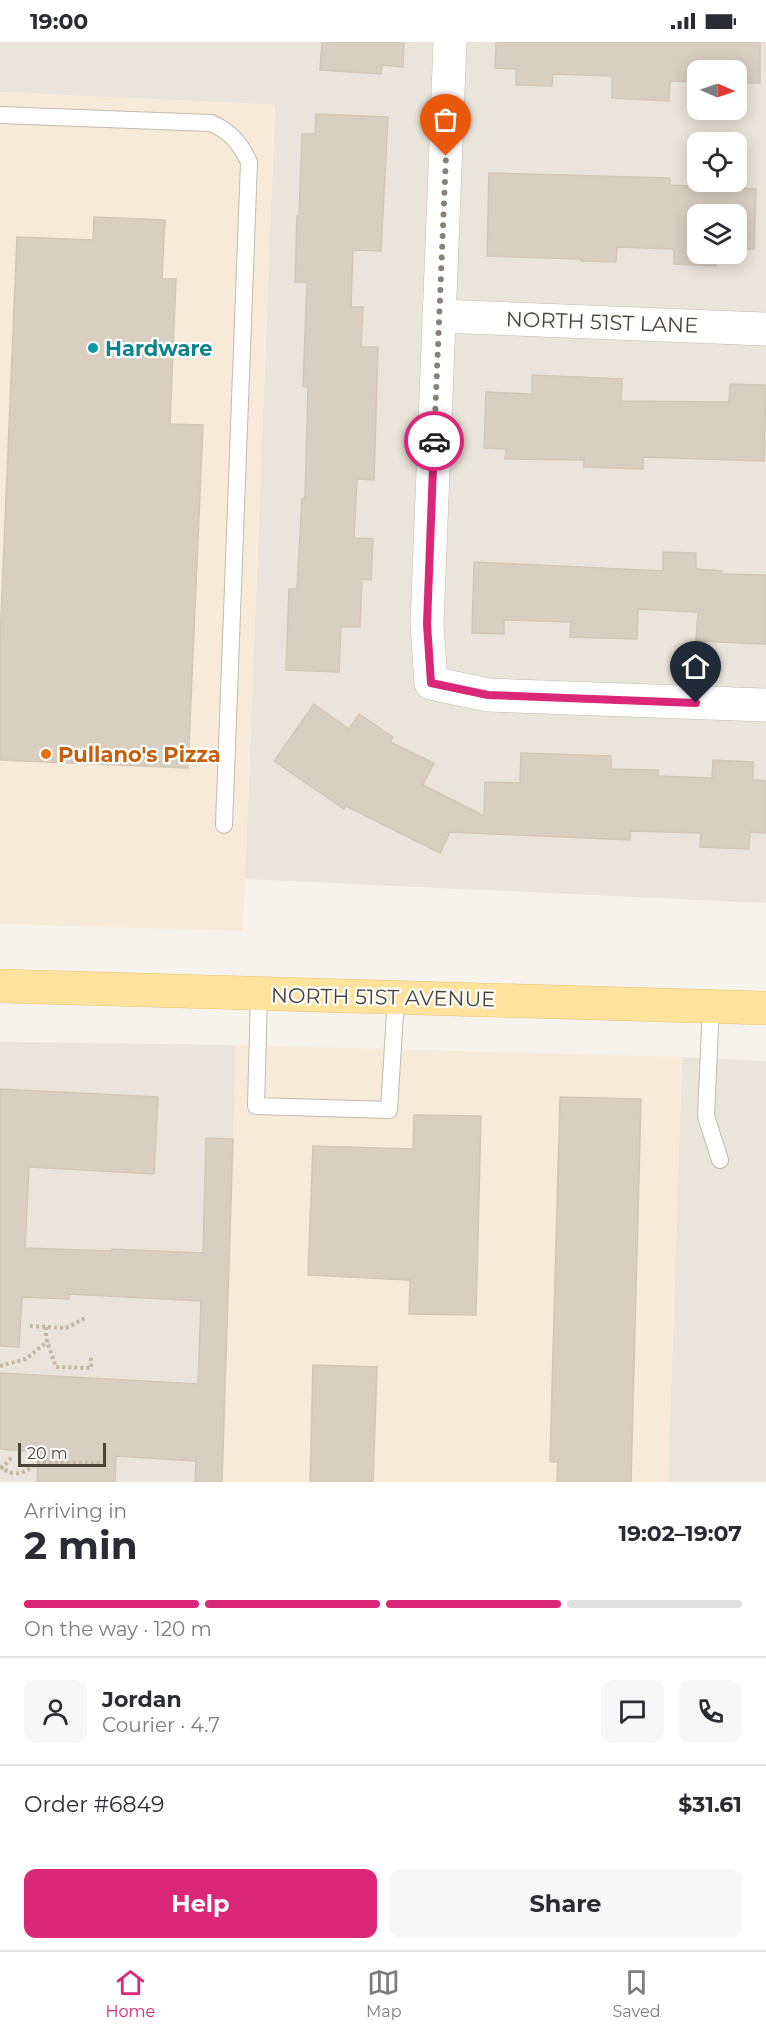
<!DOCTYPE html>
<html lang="en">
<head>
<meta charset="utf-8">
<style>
  body { margin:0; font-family:Montserrat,sans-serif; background:#f7f7f7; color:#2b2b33; height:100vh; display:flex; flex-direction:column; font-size:22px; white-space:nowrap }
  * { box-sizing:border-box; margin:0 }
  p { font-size:20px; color:#7c7c81 }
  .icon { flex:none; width:33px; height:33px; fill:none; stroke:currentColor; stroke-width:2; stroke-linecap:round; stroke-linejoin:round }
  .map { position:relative; height:1440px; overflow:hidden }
  .panel { display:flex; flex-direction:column; background:#fff; flex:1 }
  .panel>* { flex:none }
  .needle { width:39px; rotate:92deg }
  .controls { position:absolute; left:687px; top:18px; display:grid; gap:12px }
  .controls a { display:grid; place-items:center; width:60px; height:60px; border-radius:12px; background:#fff; box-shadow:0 3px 15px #0003; font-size:30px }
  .scale { position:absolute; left:18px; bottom:15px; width:88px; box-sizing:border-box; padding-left:6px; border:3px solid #4b4439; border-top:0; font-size:16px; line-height:21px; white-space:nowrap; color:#4b4439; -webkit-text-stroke:4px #fff; paint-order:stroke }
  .pin { position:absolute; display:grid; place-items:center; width:51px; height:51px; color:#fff; margin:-62px -26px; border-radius:50% 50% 50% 0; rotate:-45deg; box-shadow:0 0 6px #0007 }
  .pin .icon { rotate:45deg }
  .courier { position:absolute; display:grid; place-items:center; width:60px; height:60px; margin:-30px; border:4px solid #db2777; border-radius:50%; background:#fff; color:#222; box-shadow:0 2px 8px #0007 }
  .headline em { font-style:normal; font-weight:700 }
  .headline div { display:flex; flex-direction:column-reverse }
  .headline { display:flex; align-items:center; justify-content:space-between; height:102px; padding:0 24px }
  h1 { font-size:39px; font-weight:700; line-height:45px }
  .bar { display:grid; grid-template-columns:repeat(4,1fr); gap:9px 6px; align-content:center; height:72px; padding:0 24px }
  .bar i { height:8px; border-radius:4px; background:#e1e1e2 }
  .bar .current { background:#db2777 }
  .bar p { grid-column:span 4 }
  .line { display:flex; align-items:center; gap:15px; padding:0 24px; border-top:2px solid #e1e1e2 }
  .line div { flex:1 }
  .round { display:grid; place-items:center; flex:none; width:63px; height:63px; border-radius:12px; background:#f7f7f7 }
  .action { display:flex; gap:12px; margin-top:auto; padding:12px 24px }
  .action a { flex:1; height:69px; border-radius:12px; background:#db2777; color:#fff; font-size:24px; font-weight:700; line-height:69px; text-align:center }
  .action a+a { background:#f7f7f7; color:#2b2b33 }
  .status { display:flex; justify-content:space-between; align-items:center; height:42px; padding:0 30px; background:#fff; direction:ltr }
  .status svg { height:16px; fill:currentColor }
  .tab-bar { display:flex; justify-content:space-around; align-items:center; height:84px; border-top:2px solid #e1e1e2; background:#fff; font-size:16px; color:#7c7c81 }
  .tab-bar a { display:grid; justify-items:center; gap:3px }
  .tab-bar .current { color:#db2777 }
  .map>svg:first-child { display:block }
  .residential { fill:#eae5da; fill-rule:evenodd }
  .commercial { fill:#f7ead8 }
  .building { fill:#d8cfc1; stroke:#d3c7b4; stroke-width:1.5 }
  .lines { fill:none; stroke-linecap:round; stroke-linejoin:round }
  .service-casing { stroke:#c2bbae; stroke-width:18 }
  .minor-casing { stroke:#c2bbae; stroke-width:34 }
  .primary-casing { stroke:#e6c16a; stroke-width:34 }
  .path { stroke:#c4b79f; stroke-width:4; stroke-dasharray:3 3; stroke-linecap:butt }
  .service { stroke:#fff; stroke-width:16 }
  .minor { stroke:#fff; stroke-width:33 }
  .primary { stroke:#ffe39c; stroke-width:33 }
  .done { stroke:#878178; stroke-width:6; stroke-dasharray:0 10.8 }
  .route { stroke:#db2777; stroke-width:8 }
  .culture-dot { fill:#0f9aa8; stroke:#fff; stroke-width:2 }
  .food-dot { fill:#e8710a; stroke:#fff; stroke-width:2 }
  .labels { text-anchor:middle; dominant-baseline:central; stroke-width:4.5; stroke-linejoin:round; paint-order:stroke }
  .street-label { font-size:21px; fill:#4b4439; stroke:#fff }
  .culture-label { font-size:21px; font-weight:bold; fill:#0d838f; stroke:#fff; text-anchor:start }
  .food-label { font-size:21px; font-weight:bold; fill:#c56008; stroke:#fff; text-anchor:start }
</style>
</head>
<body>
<div class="status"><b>19:00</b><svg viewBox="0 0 49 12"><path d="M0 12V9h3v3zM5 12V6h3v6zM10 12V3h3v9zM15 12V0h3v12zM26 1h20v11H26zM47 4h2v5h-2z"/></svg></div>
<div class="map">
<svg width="766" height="1440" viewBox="0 0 766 1440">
  <rect width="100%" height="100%" fill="#f6f3ec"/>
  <g class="residential">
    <path d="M 0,0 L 766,0 L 766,861 L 245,837 L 275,63 L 0,50 ZM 698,28 L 736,28 L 736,68 L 698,68 ZM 698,100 L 736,100 L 736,140 L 698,140 ZM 698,172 L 736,172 L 736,212 L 698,212 Z"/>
    <path d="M 0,1000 L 236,1003 L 223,1440 L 0,1440 Z"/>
    <path d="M 682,1015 L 766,1019 L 766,1440 L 668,1440 Z"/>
  </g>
  <g class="commercial">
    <path d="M 0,50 L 275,63 L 243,889 L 0,882 Z"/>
    <path d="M 236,1003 L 682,1015 L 668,1440 L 223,1440 Z"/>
  </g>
  <g class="building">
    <path d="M 322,0 L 404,0 L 403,25 L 382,23 L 381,32 L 320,28 Z"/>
    <path d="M 496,0 L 760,0 L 760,41 L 736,41 L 736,28 L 698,28 L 698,40 L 670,39 L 669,59 L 612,56 L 612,34 L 553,32 L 552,44 L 516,43 L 516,27 L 495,26 Z"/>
    <path d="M 316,72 L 388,75 L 381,209 L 353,208 L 351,265 L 363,265 L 361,305 L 378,305 L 374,438 L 357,437 L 354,496 L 373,497 L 371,538 L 362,537 L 360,585 L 341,585 L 339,630 L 286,628 L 289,547 L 297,547 L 302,456 L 305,456 L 308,345 L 303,344 L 307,240 L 295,240 L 297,174 L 299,174 L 302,92 L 315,92 Z"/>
    <path d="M 489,131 L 670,136 L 670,143 L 756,147 L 754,207 L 736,206 L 736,172 L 698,172 L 698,212 L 717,212 L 716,224 L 674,222 L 674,207 L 617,205 L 616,220 L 581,219 L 581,217 L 487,214 Z"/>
    <path d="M 94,175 L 165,178 L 162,237 L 176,237 L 170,382 L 203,383 L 188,726 L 0,718 L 0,599 L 17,195 L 93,198 Z"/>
    <path d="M 532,333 L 622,337 L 621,359 L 729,360 L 730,342 L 766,343 L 764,419 L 643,415 L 643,427 L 584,425 L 584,418 L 505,417 L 506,407 L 484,406 L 486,350 L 532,352 Z"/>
    <path d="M 663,510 L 696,511 L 696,527 L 722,529 L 722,532 L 766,533 L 766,602 L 696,599 L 698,570 L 638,567 L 637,597 L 570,595 L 571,580 L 504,578 L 504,592 L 472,591 L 474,520 L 663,529 Z"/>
    <path d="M 314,662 L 349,687 L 359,672 L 393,695 L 390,700 L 434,721 L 423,743 L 484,774 L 485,740 L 520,741 L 521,711 L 611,714 L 611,727 L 658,728 L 658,734 L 712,736 L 713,718 L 753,720 L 753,738 L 766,739 L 766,791 L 750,790 L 749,807 L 700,805 L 701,791 L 630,789 L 630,798 L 450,790 L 440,811 L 346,764 L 344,767 L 274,719 Z"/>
    <path d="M 0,1047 L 158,1055 L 154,1132 L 29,1125 L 25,1206 L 112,1209 L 112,1207 L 203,1211 L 206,1096 L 233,1097 L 222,1440 L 195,1440 L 196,1419 L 116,1414 L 115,1440 L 37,1440 L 38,1410 L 0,1407 L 0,1331 L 198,1342 L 201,1259 L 69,1252 L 69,1257 L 22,1255 L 19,1305 L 0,1304 Z"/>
    <path d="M 560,1055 L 641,1057 L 631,1440 L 557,1440 L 558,1420 L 550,1420 Z"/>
    <path d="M 414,1073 L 481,1074 L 476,1273 L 409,1272 L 410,1238 L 308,1233 L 313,1104 L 413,1107 Z"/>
    <path d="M 313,1323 L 377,1325 L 373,1440 L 310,1440 Z"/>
  </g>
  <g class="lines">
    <g class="service-casing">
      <g id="service">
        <path d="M 0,73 L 211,81 C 231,90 240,101 249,120 L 224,783"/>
        <path d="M 259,952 L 256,1064 L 389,1068 L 396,955"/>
        <path d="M 711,964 L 706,1074 L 720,1118"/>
      </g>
    </g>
    <g class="minor-casing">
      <g id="minor">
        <path d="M 450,0 L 427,582 L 431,641 L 488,653 L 766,663"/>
        <path d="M 439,274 L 766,287"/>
      </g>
    </g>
    <g class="primary-casing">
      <path id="primary" d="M 0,944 L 766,966"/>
    </g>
    <g class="path">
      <path d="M 30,1284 L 66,1286 L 85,1276"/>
      <path d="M 46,1285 L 46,1296 L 56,1325 L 91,1326 L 91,1314"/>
      <path d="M 0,1324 L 26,1317 L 48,1299"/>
      <path d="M 0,1424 C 14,1437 25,1431 38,1420 L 101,1421"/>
      <path d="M 1,1427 L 13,1414"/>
    </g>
    <use href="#service" class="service"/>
    <use href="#minor" class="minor"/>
    <use href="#primary" class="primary"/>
  </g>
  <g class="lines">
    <path class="done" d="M 434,399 L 446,114"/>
    <path class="route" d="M 434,399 L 427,582 L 431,641 L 488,653 L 696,661"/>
  </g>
  <circle class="culture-dot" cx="93" cy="306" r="6"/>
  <circle class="food-dot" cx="46" cy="712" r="6"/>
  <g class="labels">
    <g class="street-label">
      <text transform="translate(602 280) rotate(2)">NORTH 51ST LANE</text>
      <text transform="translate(383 955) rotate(1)">NORTH 51ST AVENUE</text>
    </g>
    <g class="culture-label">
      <text x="105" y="306">Hardware</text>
    </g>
    <g class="food-label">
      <text x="58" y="712">Pullano's Pizza</text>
    </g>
  </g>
</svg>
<div class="controls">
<a><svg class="needle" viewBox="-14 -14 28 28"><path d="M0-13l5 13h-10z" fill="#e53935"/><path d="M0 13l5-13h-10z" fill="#7c7c81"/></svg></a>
<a><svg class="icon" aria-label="locate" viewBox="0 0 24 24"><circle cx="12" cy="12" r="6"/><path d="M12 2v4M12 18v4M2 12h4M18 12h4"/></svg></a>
<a><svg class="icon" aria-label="layers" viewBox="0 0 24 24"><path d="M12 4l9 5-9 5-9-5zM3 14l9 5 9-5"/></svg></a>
</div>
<div class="scale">20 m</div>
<div class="pin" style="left:446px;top:114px;background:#ea580c"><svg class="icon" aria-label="bag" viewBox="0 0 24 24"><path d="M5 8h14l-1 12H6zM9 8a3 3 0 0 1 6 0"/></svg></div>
<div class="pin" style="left:696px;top:661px;background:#1f2937"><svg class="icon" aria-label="home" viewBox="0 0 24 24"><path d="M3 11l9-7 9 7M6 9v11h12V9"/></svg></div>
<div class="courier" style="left:434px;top:399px"><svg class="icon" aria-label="car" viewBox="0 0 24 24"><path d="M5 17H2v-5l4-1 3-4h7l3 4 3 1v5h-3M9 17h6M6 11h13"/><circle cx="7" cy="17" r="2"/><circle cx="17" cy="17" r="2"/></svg></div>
</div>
<section class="panel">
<div class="headline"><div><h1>2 min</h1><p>Arriving in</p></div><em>19:02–19:07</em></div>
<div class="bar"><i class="current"></i><i class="current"></i><i class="current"></i><i></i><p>On the way · 120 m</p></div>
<div class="line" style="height:108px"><a class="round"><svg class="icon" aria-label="person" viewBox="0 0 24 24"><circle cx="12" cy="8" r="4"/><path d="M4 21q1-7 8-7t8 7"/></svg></a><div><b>Jordan</b><p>Courier · 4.7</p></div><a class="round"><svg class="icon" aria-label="chat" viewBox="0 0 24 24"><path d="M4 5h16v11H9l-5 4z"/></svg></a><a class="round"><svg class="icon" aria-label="phone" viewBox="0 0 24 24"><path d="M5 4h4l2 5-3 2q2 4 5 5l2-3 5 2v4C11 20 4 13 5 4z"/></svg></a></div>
<div class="line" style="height:78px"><div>Order #6849</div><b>$31.61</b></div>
<div class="action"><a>Help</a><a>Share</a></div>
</section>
<nav class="tab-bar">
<a class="current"><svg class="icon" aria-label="home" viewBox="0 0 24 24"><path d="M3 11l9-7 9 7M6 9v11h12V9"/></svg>Home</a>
<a><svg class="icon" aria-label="map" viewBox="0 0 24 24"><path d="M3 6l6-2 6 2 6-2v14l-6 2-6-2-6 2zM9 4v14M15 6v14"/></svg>Map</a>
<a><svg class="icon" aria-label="saved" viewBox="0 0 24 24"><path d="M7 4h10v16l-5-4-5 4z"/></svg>Saved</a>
</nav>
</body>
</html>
